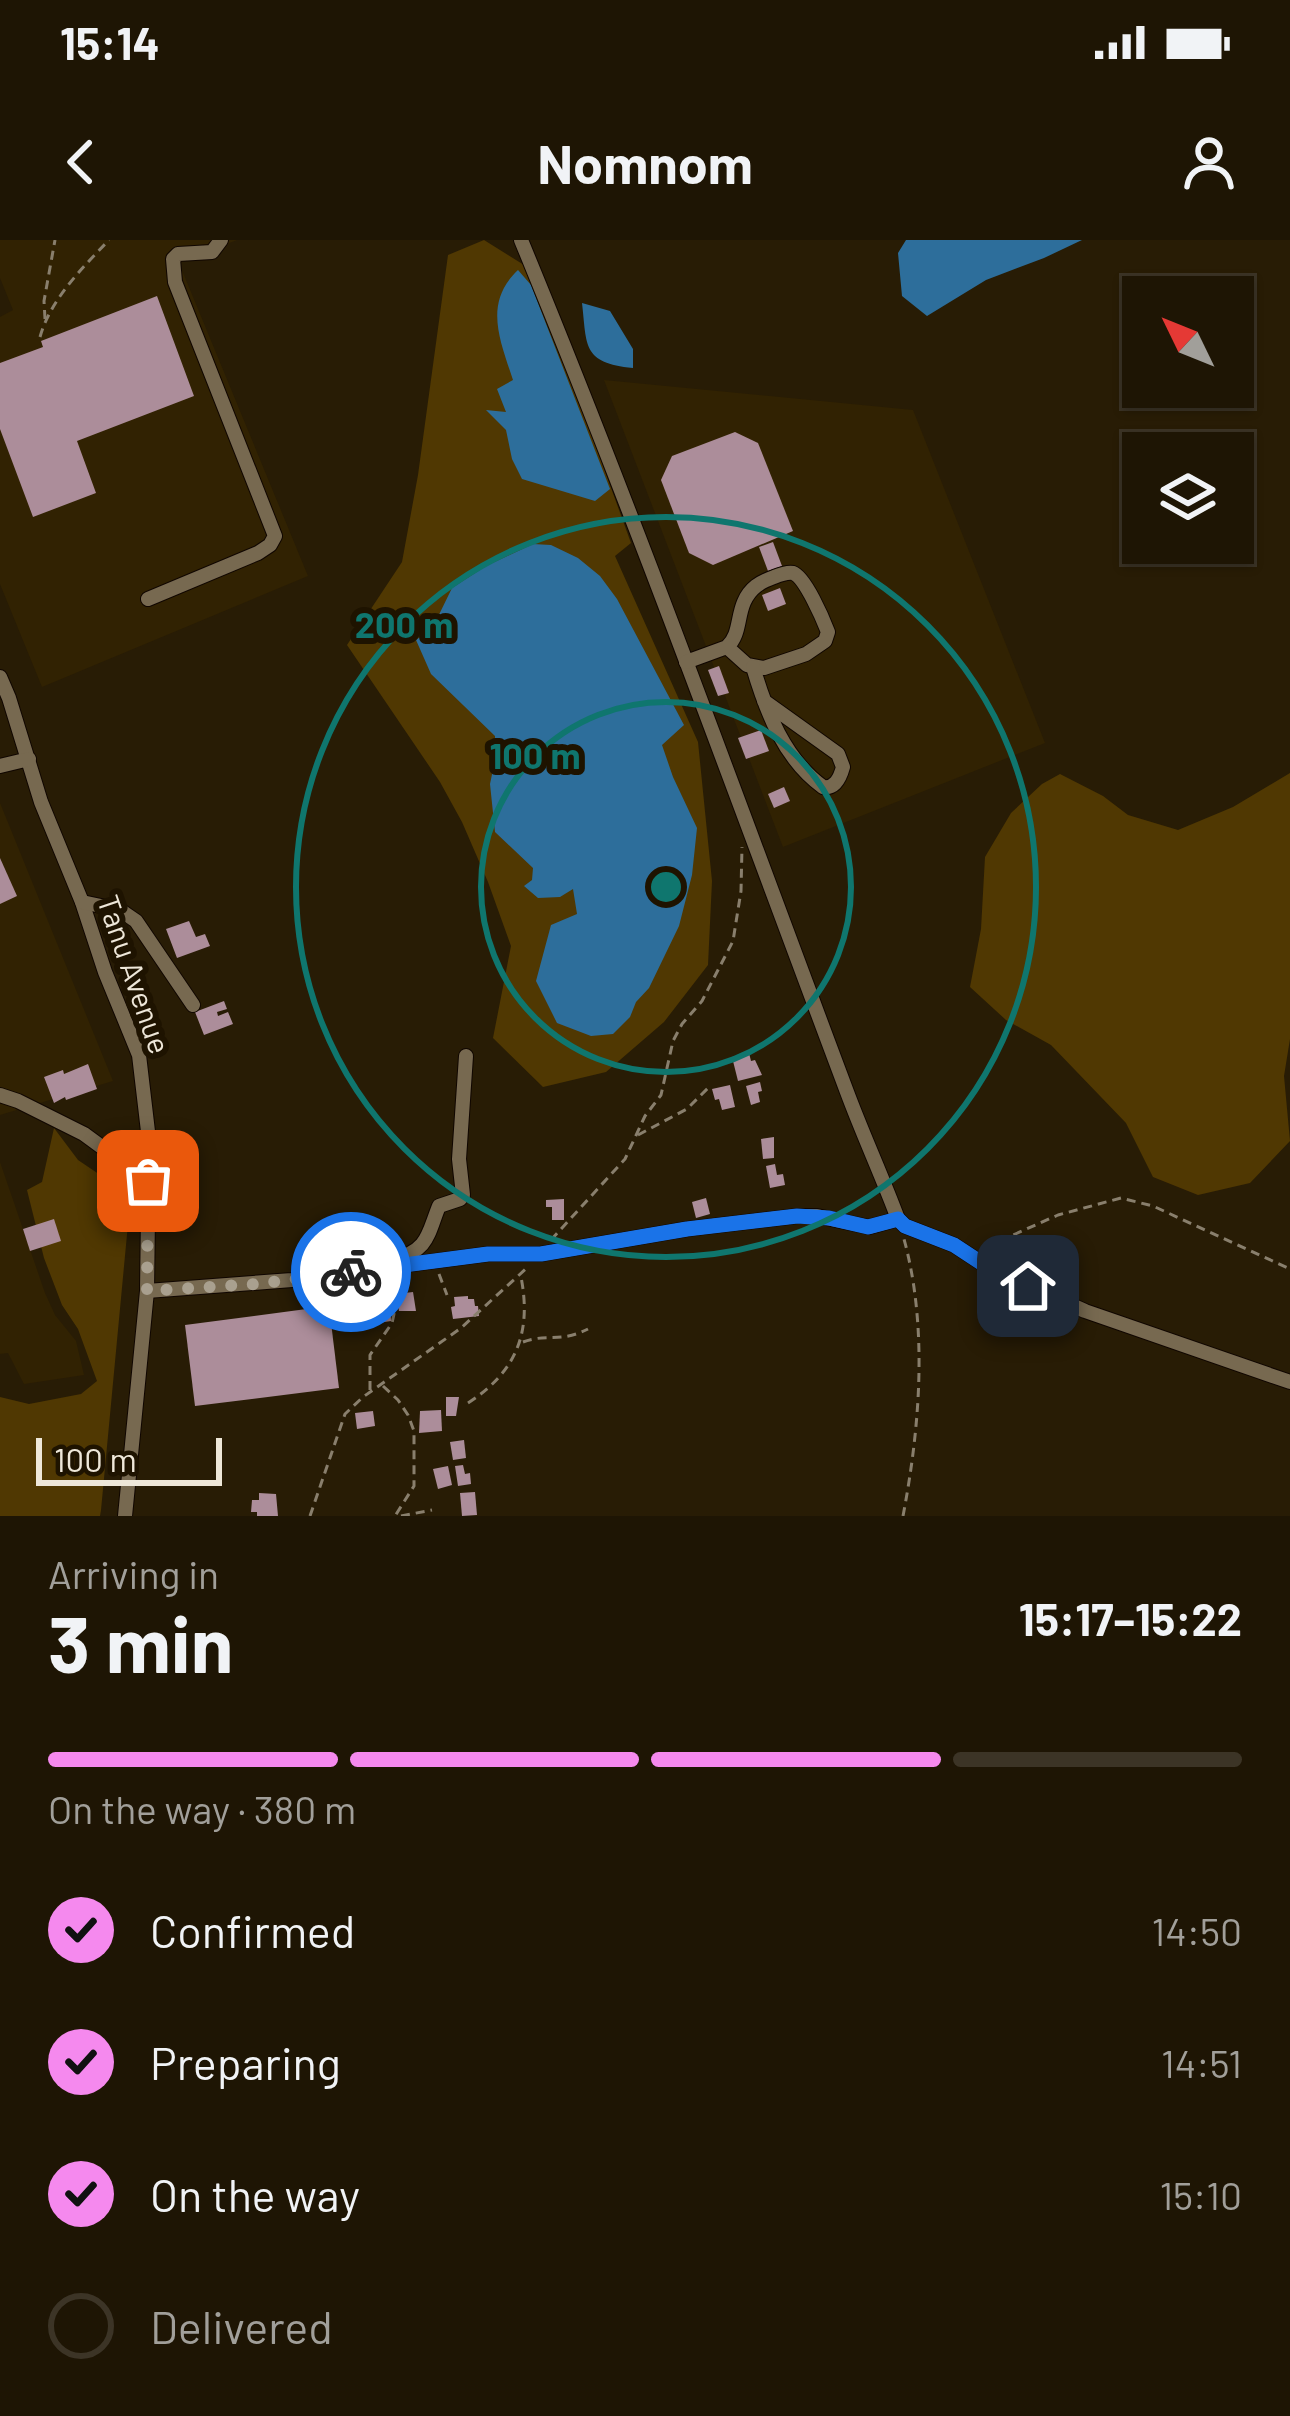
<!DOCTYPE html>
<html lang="en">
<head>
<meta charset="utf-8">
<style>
  body { margin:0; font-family:Barlow,sans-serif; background:#261e0e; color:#f1f3f6; height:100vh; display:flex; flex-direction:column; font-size:45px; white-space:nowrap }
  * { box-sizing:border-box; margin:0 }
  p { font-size:39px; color:#a19f9a }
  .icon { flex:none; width:66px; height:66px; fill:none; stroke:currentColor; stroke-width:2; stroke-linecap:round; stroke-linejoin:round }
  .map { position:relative; height:1276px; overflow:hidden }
  .details { display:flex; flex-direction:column; background:#1e1504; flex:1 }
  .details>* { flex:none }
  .needle { width:78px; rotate:313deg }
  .fabs { position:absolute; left:1122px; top:36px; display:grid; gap:24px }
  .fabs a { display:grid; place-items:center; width:132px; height:132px; border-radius:0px; background:#1e1504; box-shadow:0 3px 9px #0004,0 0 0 3px #3c3426; font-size:60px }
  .scale { position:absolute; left:36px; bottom:30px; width:186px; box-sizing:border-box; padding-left:12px; border:6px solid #eee7d9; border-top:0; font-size:33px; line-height:42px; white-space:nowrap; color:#eee7d9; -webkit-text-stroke:9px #1e1300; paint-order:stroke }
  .pin { position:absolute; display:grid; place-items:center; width:102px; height:102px; color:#fff; margin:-51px; border-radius:24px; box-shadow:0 6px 18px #0006 }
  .courier { position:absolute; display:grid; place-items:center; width:120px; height:120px; margin:-60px; border:9px solid #1a73e8; border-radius:50%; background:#fff; color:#222; box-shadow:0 3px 15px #0007 }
  .head em { font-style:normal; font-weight:700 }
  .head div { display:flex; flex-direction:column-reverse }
  .head { display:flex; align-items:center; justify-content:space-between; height:204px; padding:0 48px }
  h1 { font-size:78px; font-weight:700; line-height:90px }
  .bar { display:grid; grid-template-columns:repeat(4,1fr); gap:18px 12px; align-content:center; height:144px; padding:0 48px }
  .bar i { height:15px; border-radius:9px; background:#3c3426 }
  .bar .current { background:#f589ee }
  .bar p { grid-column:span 4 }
  ol { padding:0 48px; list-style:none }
  li { display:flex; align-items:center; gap:36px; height:132px }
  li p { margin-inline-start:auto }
  li .icon { padding:12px; border-radius:50%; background:#f589ee; color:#111; stroke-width:4 }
  li:last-child { color:#a19f9a }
  li i { width:66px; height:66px; border:6px solid #3c3426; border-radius:50% }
  .status { display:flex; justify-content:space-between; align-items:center; height:84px; padding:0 60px; background:#1e1504; direction:ltr }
  .status svg { height:33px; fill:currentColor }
  header { display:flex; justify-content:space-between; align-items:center; height:156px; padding:0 48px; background:#1e1504; font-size:54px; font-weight:700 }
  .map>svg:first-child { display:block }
  .built { fill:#312202 }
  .green { fill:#503802 }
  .water { fill:#2d6e9b }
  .building { fill:#ac8d9a }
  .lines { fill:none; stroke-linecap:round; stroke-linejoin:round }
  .minor-casing { stroke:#100600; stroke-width:16 }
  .path { stroke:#897f6d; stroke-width:3; stroke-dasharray:9 6; stroke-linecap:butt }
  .minor { stroke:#776950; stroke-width:14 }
  .done { stroke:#a9a08f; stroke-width:12; stroke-dasharray:0 21.6 }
  .route { stroke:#1a73e8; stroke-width:15 }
  .ring { fill:none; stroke:#0f766e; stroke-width:6 }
  .labels { text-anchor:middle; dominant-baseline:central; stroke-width:12; stroke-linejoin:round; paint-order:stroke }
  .street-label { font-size:30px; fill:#eee7d9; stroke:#1e1300 }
  .centre { fill:#0f766e; stroke:#1e1300; stroke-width:6 }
  .ring-label { font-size:36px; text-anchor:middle; font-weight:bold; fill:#0f766e; stroke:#1e1300; stroke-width:12; stroke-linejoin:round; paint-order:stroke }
</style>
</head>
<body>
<div class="status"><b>15:14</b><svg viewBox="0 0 49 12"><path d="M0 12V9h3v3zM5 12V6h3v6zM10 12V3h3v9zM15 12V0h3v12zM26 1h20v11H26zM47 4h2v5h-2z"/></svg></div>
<header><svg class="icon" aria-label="back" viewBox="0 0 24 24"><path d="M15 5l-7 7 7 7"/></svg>Nomnom<svg class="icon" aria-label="person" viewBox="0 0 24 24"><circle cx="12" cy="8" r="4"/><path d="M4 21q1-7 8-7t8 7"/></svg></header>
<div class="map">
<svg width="1290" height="1276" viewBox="0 0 1290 1276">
  <rect width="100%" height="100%" fill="#281c05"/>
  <g class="built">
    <path d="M 0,0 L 237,0 L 179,23 L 308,336 L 42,447 L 0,344 L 0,77 L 13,70 L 0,38 Z"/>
    <path d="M 604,140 L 913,170 L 1045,503 L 783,607 Z"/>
    <path d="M 0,563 L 113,841 L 0,875 Z"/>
    <path d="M 0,922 L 45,1053 L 55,1075 L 76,1101 L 84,1135 L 24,1144 L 8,1113 L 0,1114 Z"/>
  </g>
  <g class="green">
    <path d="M 484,0 L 532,30 L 631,303 L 615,316 L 698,502 L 712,641 L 708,725 L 664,782 L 606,832 L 543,847 L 493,798 L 511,706 L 488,642 L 462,582 L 440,542 L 347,405 L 402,322 L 418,235 L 448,15 Z"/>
    <path d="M 1290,533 L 1290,799 L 1284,836 L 1290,901 L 1250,943 L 1198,955 L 1153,937 L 1126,883 L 1051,805 L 1006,780 L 970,747 L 981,689 L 985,617 L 1011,573 L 1042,544 L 1060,534 L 1103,556 L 1128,575 L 1178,590 L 1233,567 Z"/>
    <path d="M 54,888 L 78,920 L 115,945 L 128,984 L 101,1270 L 100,1276 L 0,1276 L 0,1157 L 29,1164 L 81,1154 L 97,1141 L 78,1089 L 62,1065 L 44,1018 L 27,950 L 42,942 Z"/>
  </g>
  <g class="water">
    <path d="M 906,0 L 1082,0 L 1044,18 L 986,40 L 927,76 L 902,56 L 898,13 Z"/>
    <path d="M 518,30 L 531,45 L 610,249 L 595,261 L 522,239 L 512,219 L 506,190 L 486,170 L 506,172 L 497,149 L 513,140 C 500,100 483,63 518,30 Z"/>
    <path d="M 582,63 L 610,71 L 633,109 L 633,128 C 582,123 587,106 582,63 Z"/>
    <path d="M 533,304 L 551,305 L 578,318 L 600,336 L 617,359 L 684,485 L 662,505 L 673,537 L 697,588 L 692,635 L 679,686 L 649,748 L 636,762 L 630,777 L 613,794 L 591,796 L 557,783 L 536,741 L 551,685 L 577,674 L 573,649 L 560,657 L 538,658 L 524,646 L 532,640 L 533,628 L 495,592 L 490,544 L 495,520 L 495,496 L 431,434 L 416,400 L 433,387 L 452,348 L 486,326 Z"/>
  </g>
  <g class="building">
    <path d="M 157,56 L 194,156 L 77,201 L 96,253 L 33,277 L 0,189 L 0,123 L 43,107 L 41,101 Z"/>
    <path d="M 735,192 L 758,203 L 793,291 L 713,325 L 689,313 L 661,240 L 672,216 Z"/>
    <path d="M 773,302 L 782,326 L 768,331 L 759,307 Z"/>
    <path d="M 780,348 L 786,364 L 768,371 L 762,355 Z"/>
    <path d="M 719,426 L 729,453 L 718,456 L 708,430 Z"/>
    <path d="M 761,490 L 769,511 L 746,519 L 738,498 Z"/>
    <path d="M 784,547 L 790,561 L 774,568 L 768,554 Z"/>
    <path d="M 0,618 L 17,656 L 0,664 Z"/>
    <path d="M 189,681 L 196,697 L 205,694 L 210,706 L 177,718 L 166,689 Z"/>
    <path d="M 224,761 L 227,769 L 217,772 L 218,776 L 228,772 L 233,784 L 204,795 L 195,772 Z"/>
    <path d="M 749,813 L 751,821 L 755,820 L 762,835 L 738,841 L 732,817 Z"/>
    <path d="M 88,824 L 97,849 L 66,860 L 65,857 L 54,863 L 44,837 L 63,830 L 64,834 Z"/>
    <path d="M 760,842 L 762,851 L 758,852 L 760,862 L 751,865 L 746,846 Z"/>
    <path d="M 730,845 L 735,867 L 722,870 L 719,859 L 715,860 L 712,849 Z"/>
    <path d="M 774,897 L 774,918 L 763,919 L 761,899 Z"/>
    <path d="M 775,924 L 777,935 L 783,934 L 785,945 L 770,948 L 766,926 Z"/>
    <path d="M 706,958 L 710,974 L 696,978 L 692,962 Z"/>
    <path d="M 564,959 L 564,980 L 552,980 L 552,967 L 546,967 L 546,960 Z"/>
    <path d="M 54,979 L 61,1001 L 30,1011 L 23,989 Z"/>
    <path d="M 378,984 L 381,1005 L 376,1005 L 377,1011 L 364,1012 L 364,1006 L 357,1006 L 356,992 L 365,988 L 364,985 Z"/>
    <path d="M 413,1052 L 416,1071 L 399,1071 L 396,1054 Z"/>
    <path d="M 468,1056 L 468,1059 L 474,1059 L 475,1066 L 478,1066 L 479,1076 L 453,1079 L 451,1067 L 455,1066 L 454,1057 Z"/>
    <path d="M 377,1059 L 378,1061 L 390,1059 L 391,1081 L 372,1084 L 368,1060 Z"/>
    <path d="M 329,1066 L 339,1148 L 195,1166 L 185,1085 Z"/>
    <path d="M 446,1157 L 459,1157 L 456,1176 L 446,1176 Z"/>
    <path d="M 441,1170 L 442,1191 L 419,1193 L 420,1171 Z"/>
    <path d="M 373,1171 L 375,1186 L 357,1189 L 355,1173 Z"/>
    <path d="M 464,1200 L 466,1218 L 453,1220 L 450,1202 Z"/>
    <path d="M 463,1225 L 465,1234 L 470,1233 L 471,1244 L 458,1246 L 455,1226 Z"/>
    <path d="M 448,1226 L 452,1245 L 438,1249 L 433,1229 Z"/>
    <path d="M 475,1252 L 477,1275 L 462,1276 L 460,1253 Z"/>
    <path d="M 259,1253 L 276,1254 L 278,1276 L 257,1276 L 257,1272 L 251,1272 L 252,1260 L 259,1260 Z"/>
  </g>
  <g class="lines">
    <g class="minor-casing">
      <g id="minor">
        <path d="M 521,0 C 637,281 740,567 847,852 C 863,895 882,936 898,979 L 905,986 L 954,1005 L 989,1028 L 1085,1071 L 1290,1142"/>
        <path d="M 148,359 L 258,313 L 270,305 L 275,296 L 175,42 L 173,19 L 178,14 L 212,12 L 221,0"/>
        <path d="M 686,422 L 727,407 C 740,395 737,378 744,362 C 750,348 760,342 774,337 C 779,335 787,332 793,333 C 805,337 823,379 828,392 L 825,401 L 806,414 L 764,428 L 747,425 L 727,407"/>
        <path d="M 753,427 C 766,471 784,519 823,547 C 835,549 840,538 843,527 L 838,514 L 764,461"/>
        <path d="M 0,437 L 9,458 L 41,562 L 82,662 L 105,732 L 139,815 L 149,900 L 147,1051 L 125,1276"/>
        <path d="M 0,526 L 29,519"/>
        <path d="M 82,662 L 120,670 L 136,681 L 193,765"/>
        <path d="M 0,855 L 18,861 L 84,894 L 148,941"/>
        <path d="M 394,1020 C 429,1009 427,996 439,966 L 460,959 L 463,955 L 459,919 L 466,816"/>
        <path d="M 147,1051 L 292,1040 L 488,1014 L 541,1014 L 687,989 L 797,976 L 817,976 L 869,987 L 898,979"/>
      </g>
    </g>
    <g class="path">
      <path d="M 45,79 L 44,61 L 55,0"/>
      <path d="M 40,97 C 50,60 83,27 109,0"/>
      <path d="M 638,895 L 687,869 L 710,846"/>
      <path d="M 551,1000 L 625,919 L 645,876 L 661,855 L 673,801 L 682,784 L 702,761 L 733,701 L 741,651 L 742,607"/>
      <path d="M 986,1007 L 1058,975 L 1121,958 L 1153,966 L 1290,1029"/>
      <path d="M 439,1034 L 447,1055"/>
      <path d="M 523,1102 C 547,1093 561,1103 588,1089"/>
      <path d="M 383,1146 L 398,1160 L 408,1175 L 414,1191 L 414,1246 L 395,1276"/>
      <path d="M 370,1150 L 370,1115 L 392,1083 L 394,1074 L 390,1041"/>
      <path d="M 468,1163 C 516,1132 532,1093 521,1037"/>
      <path d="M 310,1276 L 345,1174 L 363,1157 L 461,1088 L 529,1026"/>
      <path d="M 401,1276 L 432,1270"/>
      <path d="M 903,1276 C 920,1187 928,1087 904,999"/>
    </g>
    <use href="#minor" class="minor"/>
  </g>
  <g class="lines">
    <path class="done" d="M 148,941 L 147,1051 L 256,1044 L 351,1032"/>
    <path class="route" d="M 351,1032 L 488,1014 L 541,1014 L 687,989 L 797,976 L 829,978 L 868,987 L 898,979 L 905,986 L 954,1005 L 989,1028 L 1028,1046"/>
  </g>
  <g class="ring">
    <circle cx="666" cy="647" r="185"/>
    <circle cx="666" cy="647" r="370"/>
  </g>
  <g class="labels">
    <g class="street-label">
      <text transform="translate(135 734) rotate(71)">Tanu Avenue</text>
    </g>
  </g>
  <circle cx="666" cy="647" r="18" class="centre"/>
  <g class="ring-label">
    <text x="404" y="398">200 m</text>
    <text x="535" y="529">100 m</text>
  </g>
</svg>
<div class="fabs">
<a><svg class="needle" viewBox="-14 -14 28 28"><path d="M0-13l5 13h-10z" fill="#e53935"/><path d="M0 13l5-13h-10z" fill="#a19f9a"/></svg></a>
<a><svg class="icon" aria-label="layers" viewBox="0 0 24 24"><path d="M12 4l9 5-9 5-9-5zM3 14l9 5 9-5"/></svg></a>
</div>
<div class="scale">100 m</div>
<div class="pin" style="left:148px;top:941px;background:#ea580c"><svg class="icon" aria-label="bag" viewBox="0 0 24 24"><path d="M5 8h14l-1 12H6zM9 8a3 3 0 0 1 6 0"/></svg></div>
<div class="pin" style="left:1028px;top:1046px;background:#1f2937"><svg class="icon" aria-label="home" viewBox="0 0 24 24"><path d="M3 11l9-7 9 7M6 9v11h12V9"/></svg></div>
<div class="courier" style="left:351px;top:1032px"><svg class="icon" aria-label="bike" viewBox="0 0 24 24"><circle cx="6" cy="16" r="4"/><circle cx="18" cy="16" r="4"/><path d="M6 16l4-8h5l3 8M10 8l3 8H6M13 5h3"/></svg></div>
</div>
<section class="details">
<div class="head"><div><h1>3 min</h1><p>Arriving in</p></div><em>15:17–15:22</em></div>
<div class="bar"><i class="current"></i><i class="current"></i><i class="current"></i><i></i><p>On the way · 380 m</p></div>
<ol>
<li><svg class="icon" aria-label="check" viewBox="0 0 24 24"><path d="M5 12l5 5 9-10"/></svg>Confirmed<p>14:50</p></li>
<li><svg class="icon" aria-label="check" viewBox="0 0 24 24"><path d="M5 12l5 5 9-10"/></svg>Preparing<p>14:51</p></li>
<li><svg class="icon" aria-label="check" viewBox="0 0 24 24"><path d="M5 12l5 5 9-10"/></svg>On the way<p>15:10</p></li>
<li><i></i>Delivered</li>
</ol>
</section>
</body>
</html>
